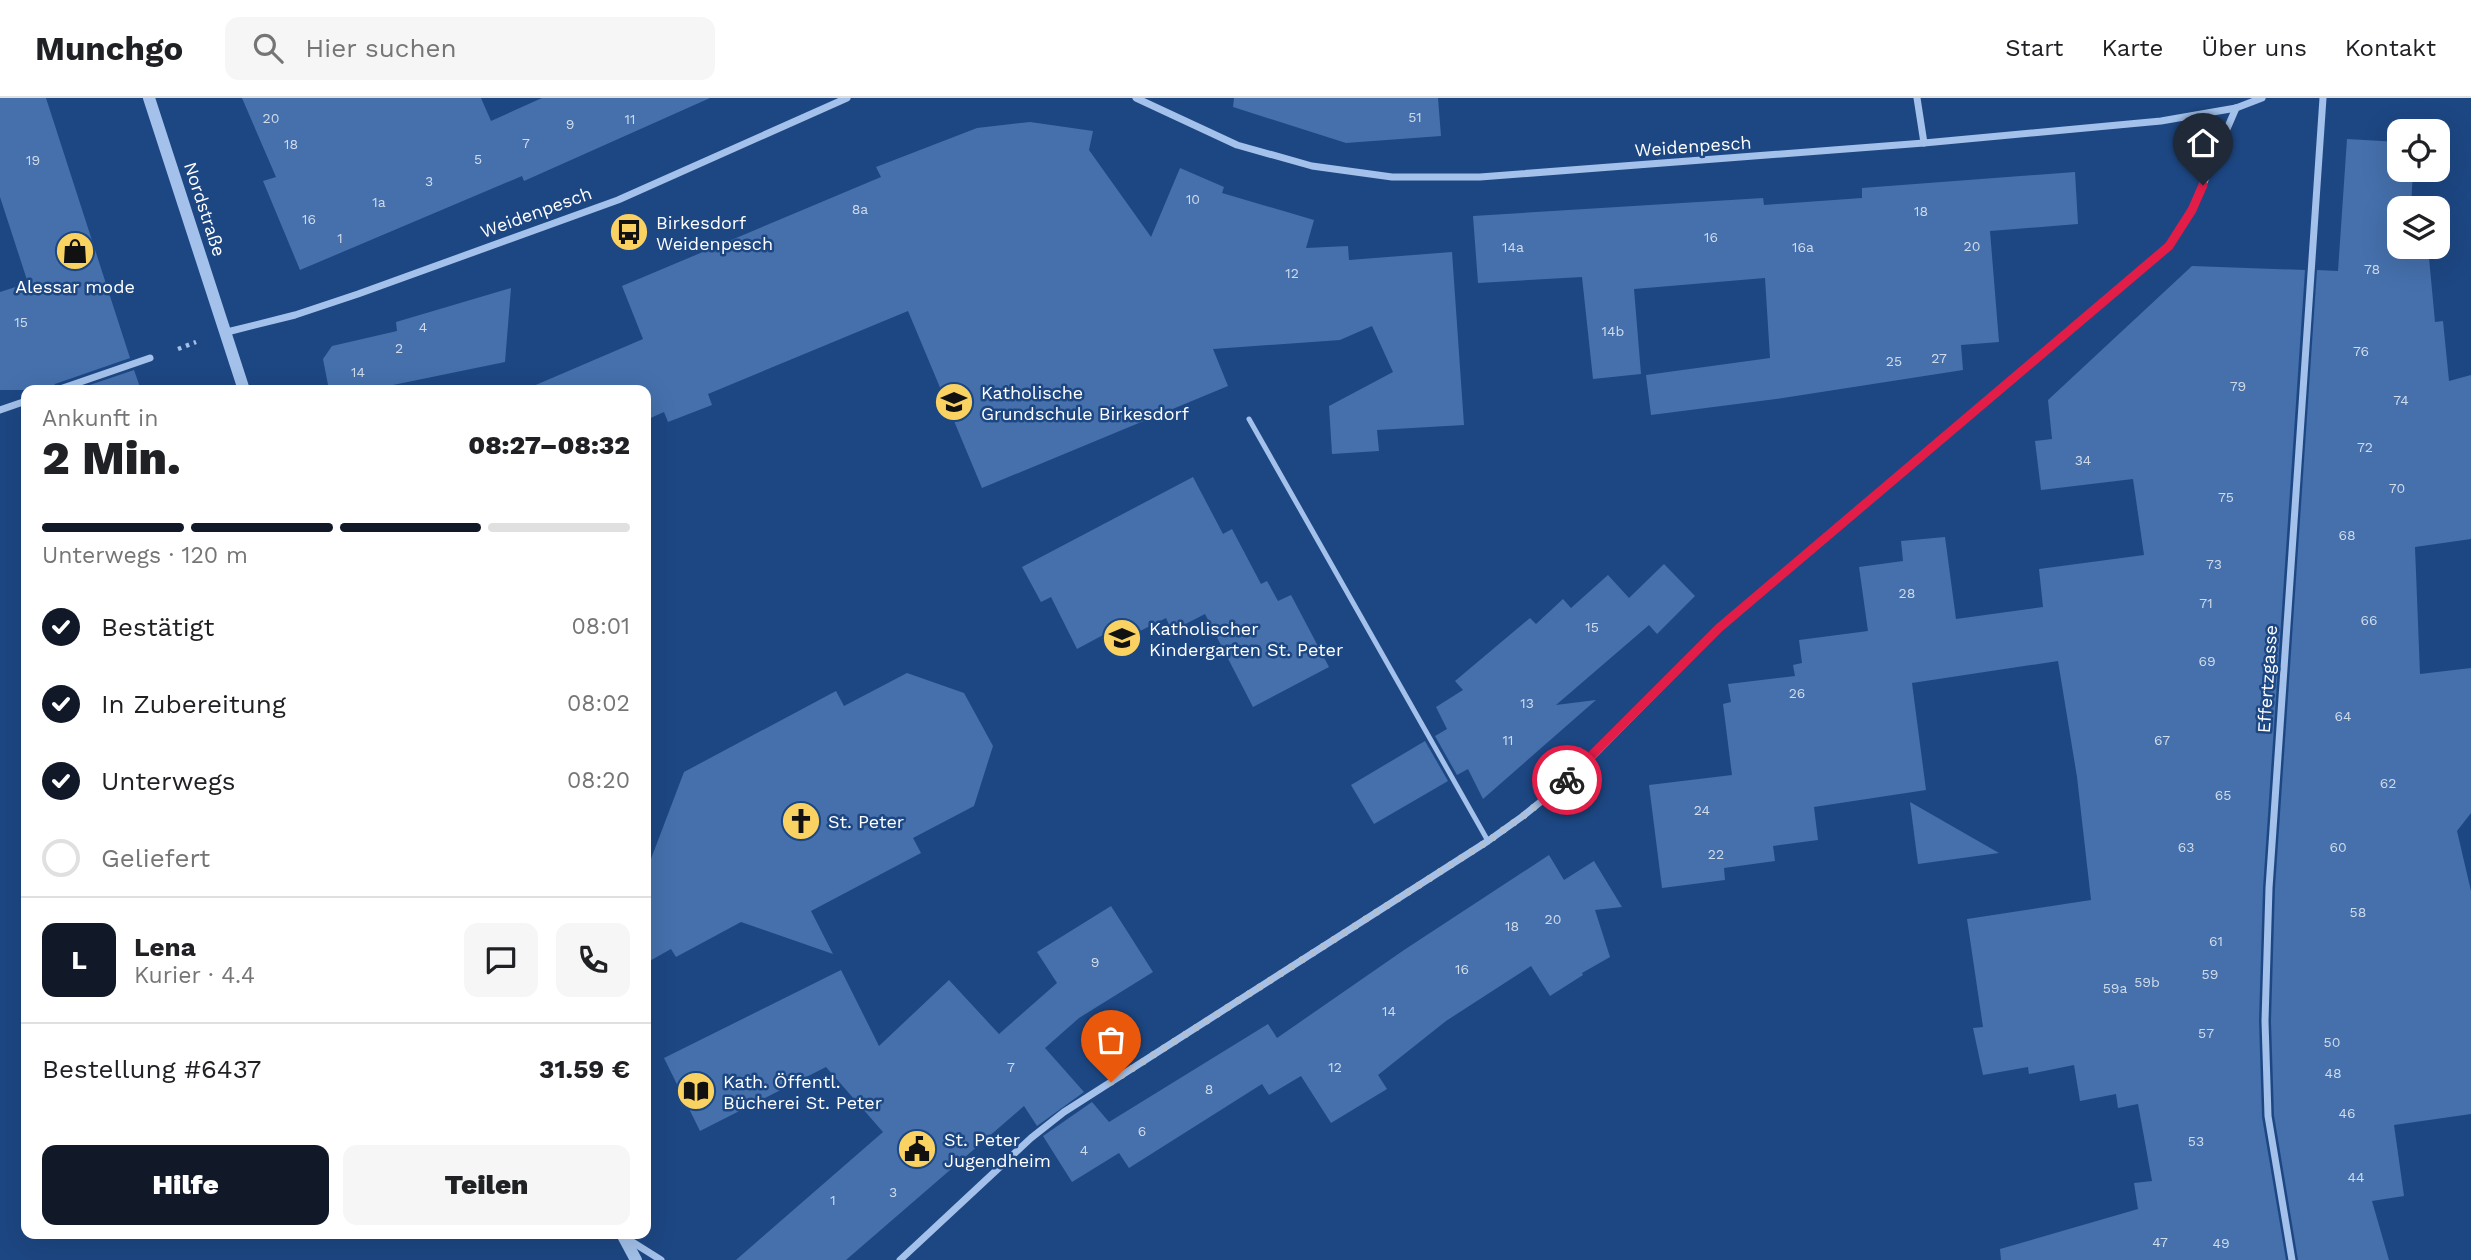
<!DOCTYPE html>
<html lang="de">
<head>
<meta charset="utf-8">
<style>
  body { margin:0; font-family:"Work Sans",sans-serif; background:#f6f6f6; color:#202124; height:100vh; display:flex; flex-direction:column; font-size:26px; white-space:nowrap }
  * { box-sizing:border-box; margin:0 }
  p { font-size:23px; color:#757577 }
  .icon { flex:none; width:38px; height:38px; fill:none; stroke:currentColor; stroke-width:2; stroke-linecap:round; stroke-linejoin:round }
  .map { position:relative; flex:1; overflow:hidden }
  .sheet { position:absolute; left:21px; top:287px; width:630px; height:854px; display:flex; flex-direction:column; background:#fff; border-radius:14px; box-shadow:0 7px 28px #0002 }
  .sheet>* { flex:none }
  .fabs { position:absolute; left:2387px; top:21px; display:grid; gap:14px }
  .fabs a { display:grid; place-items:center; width:63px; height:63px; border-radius:14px; background:#fff; box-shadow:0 7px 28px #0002; font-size:35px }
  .pin { position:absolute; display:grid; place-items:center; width:60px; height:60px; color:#fff; margin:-72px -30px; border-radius:50% 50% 50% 0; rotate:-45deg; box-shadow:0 0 7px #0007 }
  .pin .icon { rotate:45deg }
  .courier { position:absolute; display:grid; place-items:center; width:70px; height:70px; margin:-35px; border:5px solid #e11d48; border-radius:50%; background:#fff; color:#222; box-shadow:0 2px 9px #0007 }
  .summary em { font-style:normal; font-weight:800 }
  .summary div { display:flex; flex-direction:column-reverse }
  .summary { display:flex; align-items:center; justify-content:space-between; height:119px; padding:0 21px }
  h1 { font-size:46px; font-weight:800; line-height:52px }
  .bar { display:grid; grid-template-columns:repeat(4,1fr); gap:10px 7px; align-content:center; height:84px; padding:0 21px }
  .bar i { height:9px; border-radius:5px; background:#e0e0e0 }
  .bar .active { background:#111827 }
  .bar p { grid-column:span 4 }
  .line { display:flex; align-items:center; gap:18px; padding:0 21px; border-top:2px solid #e0e0e0 }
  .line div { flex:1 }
  .round { display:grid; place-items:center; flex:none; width:74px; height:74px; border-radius:14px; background:#f6f6f6 }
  ol { padding:0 21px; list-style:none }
  li { display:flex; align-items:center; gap:21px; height:77px }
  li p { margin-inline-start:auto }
  li .icon { padding:7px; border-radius:50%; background:#111827; color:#fff; stroke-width:4 }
  li:last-child { color:#757577 }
  li i { width:38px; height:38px; border:4px solid #e0e0e0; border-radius:50% }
  .button { display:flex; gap:14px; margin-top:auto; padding:14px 21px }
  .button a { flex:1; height:80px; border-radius:14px; background:#111827; color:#fff; font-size:28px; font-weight:800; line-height:80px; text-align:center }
  .button a+a { background:#f6f6f6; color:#202124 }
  header { display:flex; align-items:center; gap:42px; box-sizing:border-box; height:98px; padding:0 35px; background:#fff; border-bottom:2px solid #e0e0e0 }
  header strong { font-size:33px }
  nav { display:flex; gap:38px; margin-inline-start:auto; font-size:24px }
  .search { width:490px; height:63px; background:#f6f6f6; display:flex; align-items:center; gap:18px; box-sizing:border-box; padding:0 24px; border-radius:14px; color:#757577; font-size:26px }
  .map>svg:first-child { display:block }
  .building { fill:#4570ac }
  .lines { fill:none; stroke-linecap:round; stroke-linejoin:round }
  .path { stroke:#a3c1ea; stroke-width:4.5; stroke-dasharray:3.5 5; stroke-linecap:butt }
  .service { stroke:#a3c1ea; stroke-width:5 }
  .minor { stroke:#a3c1ea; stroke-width:7 }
  .tertiary { stroke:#a3c1ea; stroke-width:12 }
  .done { stroke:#b0bfd4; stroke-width:7; stroke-dasharray:0 12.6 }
  .route { stroke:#e11d48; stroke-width:9 }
  .labels { text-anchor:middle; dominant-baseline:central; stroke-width:5; stroke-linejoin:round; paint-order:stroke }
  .number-label { font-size:14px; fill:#d0dbea }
  .street-label { font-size:18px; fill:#fff; stroke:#1d4783 }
  .poi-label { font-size:18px; fill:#fff; stroke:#1d4783; text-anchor:start }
</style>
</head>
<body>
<header>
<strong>Munchgo</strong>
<div class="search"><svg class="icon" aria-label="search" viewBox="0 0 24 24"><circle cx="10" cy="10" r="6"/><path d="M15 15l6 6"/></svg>Hier suchen</div>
<nav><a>Start</a><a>Karte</a><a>Über uns</a><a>Kontakt</a></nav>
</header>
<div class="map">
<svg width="2471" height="1162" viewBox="0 0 2471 1162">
  <rect width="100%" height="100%" fill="#1d4783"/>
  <g class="building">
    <path d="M 0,0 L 46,0 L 130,260 L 55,286 L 51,292 L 0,292 L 0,194 L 28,185 L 0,99 Z"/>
    <path d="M 242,0 L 481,0 L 491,23 L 542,0 L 710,0 L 524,83 L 522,78 L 300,172 L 263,83 L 276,79 Z"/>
    <path d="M 1234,0 L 1438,0 L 1441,38 L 1346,45 L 1233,9 Z"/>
    <path d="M 1030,24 L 1093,33 L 1089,52 L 1151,139 L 1180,70 L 1224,89 L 1222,95 L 1314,122 L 1306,150 L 1348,148 L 1349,162 L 1452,154 L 1464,327 L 1377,332 L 1379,353 L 1332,356 L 1329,308 L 1393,274 L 1372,228 L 1340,242 L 1213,251 L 1228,288 L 982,390 L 908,213 L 708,296 L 712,307 L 668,324 L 664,314 L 646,322 L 646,292 L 524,292 L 643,241 L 622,188 L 881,79 L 876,69 L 977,30 Z"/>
    <path d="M 2347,41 L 2399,44 L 2399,72 L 2413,72 L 2411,110 L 2399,110 L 2399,149 L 2428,149 L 2435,224 L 2443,223 L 2449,283 L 2471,277 L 2471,441 L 2415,449 L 2420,576 L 2471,570 L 2471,715 L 2457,733 L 2471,793 L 2471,1016 L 2394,1027 L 2404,1098 L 2372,1103 L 2389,1162 L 2298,1162 L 2274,1017 L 2271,923 L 2275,790 L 2317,172 L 2338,173 Z"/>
    <path d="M 2075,74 L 2078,126 L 1990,133 L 1999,244 L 1961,247 L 1963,272 L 1776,301 L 1651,317 L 1646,277 L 1770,260 L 1765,180 L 1634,191 L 1641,276 L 1593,281 L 1582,179 L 1478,185 L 1473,118 L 1763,100 L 1764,107 L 1862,100 L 1862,90 Z"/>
    <path d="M 2192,168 L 2305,172 L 2263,790 L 2259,923 L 2262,1019 L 2286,1162 L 2001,1162 L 2000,1151 L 2138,1111 L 2134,1085 L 2152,1083 L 2138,1006 L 2118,1010 L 2116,996 L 2080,1003 L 2074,967 L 2029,976 L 2028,969 L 1983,977 L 1973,930 L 1983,929 L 1967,821 L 2091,802 L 2077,679 L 2058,563 L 1912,585 L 1926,692 L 1814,709 L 1818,742 L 1773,748 L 1775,763 L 1724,770 L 1725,782 L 1662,790 L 1649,687 L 1732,677 L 1723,606 L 1731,604 L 1728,586 L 1795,578 L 1793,567 L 1802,565 L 1799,542 L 1868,533 L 1859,469 L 1903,463 L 1901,443 L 1945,439 L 1956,521 L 2043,509 L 2039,471 L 2144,457 L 2133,381 L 2041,392 L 2035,343 L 2052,341 L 2048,302 Z"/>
    <path d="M 511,190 L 505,264 L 393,287 L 394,292 L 329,292 L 323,261 L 332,248 L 397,233 L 396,224 Z"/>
    <path d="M 134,272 L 141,292 L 75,292 Z"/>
    <path d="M 1193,379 L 1223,436 L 1232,431 L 1261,486 L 1267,483 L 1278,503 L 1291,497 L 1329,569 L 1253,609 L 1205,516 L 1172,533 L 1166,520 L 1124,541 L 1118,529 L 1077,551 L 1051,499 L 1041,504 L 1022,469 Z"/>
    <path d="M 1664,466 L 1695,498 L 1657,536 L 1649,527 L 1556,607 L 1596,602 L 1483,701 L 1468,671 L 1457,677 L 1435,638 L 1447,631 L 1436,609 L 1463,592 L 1455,583 L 1530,520 L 1536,526 L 1563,501 L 1571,510 L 1608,477 L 1629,500 Z"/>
    <path d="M 907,575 L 964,595 L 993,648 L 974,708 L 913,740 L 921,755 L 811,813 L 833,856 L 741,824 L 676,859 L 671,851 L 646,865 L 646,774 L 684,674 L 836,593 L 844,608 Z"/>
    <path d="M 1425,643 L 1448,683 L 1374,726 L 1351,687 Z"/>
    <path d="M 1910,704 L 1999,755 L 1918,766 Z"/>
    <path d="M 1549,757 L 1564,782 L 1594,763 L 1622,809 L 1595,812 L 1610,859 L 1582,875 L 1583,877 L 1550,898 L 1531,868 L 1446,923 L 1378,977 L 1387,991 L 1331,1025 L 1301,978 L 1269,997 L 1262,986 L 1129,1070 L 1119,1055 L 1072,1084 L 1043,1038 L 1092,1004 L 1109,1024 L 1268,926 L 1277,940 L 1404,852 Z"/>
    <path d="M 1111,808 L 1153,874 L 1079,920 L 1045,950 L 1084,994 L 1037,1028 L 1024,1008 L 846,1162 L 736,1162 L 883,1034 L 826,969 L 700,1033 L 664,960 L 841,872 L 879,948 L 949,882 L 999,936 L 1057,885 L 1037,854 Z"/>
  </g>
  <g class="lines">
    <path class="path" d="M 178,251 L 196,244"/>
    <path class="service" d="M 1249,321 L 1488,743"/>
    <g class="minor">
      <path d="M 1136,0 L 1237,47 L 1312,68 L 1392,79 L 1480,79 L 1924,45 L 2161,23 L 2236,10 L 2262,0"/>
      <path d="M 1917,0 L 1924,45"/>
      <path d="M 227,234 L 295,217 L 358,196 L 618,102 L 847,0"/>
      <path d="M 57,292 L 150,260"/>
      <path d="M 0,312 L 26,303"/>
      <path d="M 626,1140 L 661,1162"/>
      <path d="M 900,1162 L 1031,1040 L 1064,1014 L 1488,743 L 1523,718 L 1575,676 L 1719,530 L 2169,148 L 2192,112 L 2236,10"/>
      <path d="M 2292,1162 L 2268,1018 L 2265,923 L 2269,790 L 2323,0"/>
    </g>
    <g class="tertiary">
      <path d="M 149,0 L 244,292"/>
      <path d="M 622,1136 L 636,1162"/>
    </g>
  </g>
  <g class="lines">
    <path class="done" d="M 1111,984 L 1488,743 L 1523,718 L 1567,682"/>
    <path class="route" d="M 1567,682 L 1719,530 L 2169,148 L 2192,112 L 2203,87"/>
  </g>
  <defs>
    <g id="bus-disc" transform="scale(2.0125)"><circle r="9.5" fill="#fad261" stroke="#1d4783"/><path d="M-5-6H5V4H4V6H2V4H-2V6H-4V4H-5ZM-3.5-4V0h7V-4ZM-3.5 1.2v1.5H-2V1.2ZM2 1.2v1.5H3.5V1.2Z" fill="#111"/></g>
    <g id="shop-disc" transform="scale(2.0125)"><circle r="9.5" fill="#fad261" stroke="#1d4783"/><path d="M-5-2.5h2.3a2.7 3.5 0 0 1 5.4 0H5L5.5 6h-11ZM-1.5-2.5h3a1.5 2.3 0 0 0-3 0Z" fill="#111"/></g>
    <g id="school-disc" transform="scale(2.0125)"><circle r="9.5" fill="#fad261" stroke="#1d4783"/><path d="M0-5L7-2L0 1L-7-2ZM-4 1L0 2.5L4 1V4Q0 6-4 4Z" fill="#111"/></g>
    <g id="church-disc" transform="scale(2.0125)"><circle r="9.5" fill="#fad261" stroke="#1d4783"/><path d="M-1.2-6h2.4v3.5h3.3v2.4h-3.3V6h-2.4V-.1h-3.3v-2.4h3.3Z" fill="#111"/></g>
    <g id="library-disc" transform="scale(2.0125)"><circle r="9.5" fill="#fad261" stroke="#1d4783"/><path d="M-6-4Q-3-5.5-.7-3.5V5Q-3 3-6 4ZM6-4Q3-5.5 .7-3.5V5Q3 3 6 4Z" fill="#111"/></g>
    <g id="civic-disc" transform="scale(2.0125)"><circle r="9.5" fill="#fad261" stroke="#1d4783"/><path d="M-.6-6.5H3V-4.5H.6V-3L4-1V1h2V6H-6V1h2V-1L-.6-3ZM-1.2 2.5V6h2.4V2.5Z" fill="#111"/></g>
  </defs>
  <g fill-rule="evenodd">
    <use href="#bus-disc" x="629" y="134"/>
    <use href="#shop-disc" x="75" y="153"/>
    <use href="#school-disc" x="954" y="304"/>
    <use href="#school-disc" x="1122" y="540"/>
    <use href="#church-disc" x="801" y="723"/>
    <use href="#library-disc" x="696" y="993"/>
    <use href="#civic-disc" x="917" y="1051"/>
  </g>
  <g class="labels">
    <g class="number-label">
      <text x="1415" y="19">51</text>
      <text x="271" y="20">20</text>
      <text x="630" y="21">11</text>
      <text x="570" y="26">9</text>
      <text x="526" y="45">7</text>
      <text x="291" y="46">18</text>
      <text x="478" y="61">5</text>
      <text x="33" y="62">19</text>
      <text x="429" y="83">3</text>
      <text x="1193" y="101">10</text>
      <text x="379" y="104">1a</text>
      <text x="860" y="111">8a</text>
      <text x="1921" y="113">18</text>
      <text x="309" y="121">16</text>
      <text x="1711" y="139">16</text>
      <text x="340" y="140">1</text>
      <text x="1972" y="148">20</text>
      <text x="1513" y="149">14a</text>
      <text x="1803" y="149">16a</text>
      <text x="2372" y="171">78</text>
      <text x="1292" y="175">12</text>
      <text x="21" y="224">15</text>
      <text x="423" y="229">4</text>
      <text x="1613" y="233">14b</text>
      <text x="399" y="250">2</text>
      <text x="2361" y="253">76</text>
      <text x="1939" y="260">27</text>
      <text x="1894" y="263">25</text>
      <text x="358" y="274">14</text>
      <text x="2238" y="288">79</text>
      <text x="2401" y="302">74</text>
      <text x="2365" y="349">72</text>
      <text x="2083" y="362">34</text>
      <text x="2397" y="390">70</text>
      <text x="2226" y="399">75</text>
      <text x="2347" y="437">68</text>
      <text x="2214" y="466">73</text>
      <text x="1907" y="495">28</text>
      <text x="2206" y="505">71</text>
      <text x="2369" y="522">66</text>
      <text x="1592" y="529">15</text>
      <text x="2207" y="563">69</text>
      <text x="1797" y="595">26</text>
      <text x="1527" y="605">13</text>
      <text x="2343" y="618">64</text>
      <text x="1508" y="642">11</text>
      <text x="2162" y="642">67</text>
      <text x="2388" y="685">62</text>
      <text x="2223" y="697">65</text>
      <text x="1702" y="712">24</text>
      <text x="2186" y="749">63</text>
      <text x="2338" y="749">60</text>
      <text x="1716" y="756">22</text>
      <text x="2358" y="814">58</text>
      <text x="1553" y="821">20</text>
      <text x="1512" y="828">18</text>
      <text x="2216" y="843">61</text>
      <text x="1095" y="864">9</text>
      <text x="1462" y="871">16</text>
      <text x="2210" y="876">59</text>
      <text x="2147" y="884">59b</text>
      <text x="2115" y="890">59a</text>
      <text x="1389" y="913">14</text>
      <text x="2206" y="935">57</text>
      <text x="2332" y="944">50</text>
      <text x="1011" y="969">7</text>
      <text x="1335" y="969">12</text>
      <text x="2333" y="975">48</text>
      <text x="1209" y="991">8</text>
      <text x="2347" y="1015">46</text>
      <text x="1142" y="1033">6</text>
      <text x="2196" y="1043">53</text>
      <text x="1084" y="1052">4</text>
      <text x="2356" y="1079">44</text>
      <text x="893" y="1094">3</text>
      <text x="833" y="1102">1</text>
      <text x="2160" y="1144">47</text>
      <text x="2221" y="1145">49</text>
    </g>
    <g class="street-label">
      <text transform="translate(1693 48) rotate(-4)">Weidenpesch</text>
      <text transform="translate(205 111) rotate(72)">Nordstraße</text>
      <text transform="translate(536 114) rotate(-20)">Weidenpesch</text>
      <text transform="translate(2267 581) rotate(-86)">Effertzgasse</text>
    </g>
    <g class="poi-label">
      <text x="656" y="124">Birkesdorf<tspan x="656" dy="21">Weidenpesch</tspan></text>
      <text x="75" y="188" text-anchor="middle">Alessar mode</text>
      <text x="981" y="294">Katholische<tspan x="981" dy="21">Grundschule Birkesdorf</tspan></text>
      <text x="1149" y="530">Katholischer<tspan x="1149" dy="21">Kindergarten St. Peter</tspan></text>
      <text x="828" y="723">St. Peter</text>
      <text x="723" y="983">Kath. Öffentl.<tspan x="723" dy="21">Bücherei St. Peter</tspan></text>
      <text x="944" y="1041">St. Peter<tspan x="944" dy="21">Jugendheim</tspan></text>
    </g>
  </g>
</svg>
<div class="fabs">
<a><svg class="icon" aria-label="locate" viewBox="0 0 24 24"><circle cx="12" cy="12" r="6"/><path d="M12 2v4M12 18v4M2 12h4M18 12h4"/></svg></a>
<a><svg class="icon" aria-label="layers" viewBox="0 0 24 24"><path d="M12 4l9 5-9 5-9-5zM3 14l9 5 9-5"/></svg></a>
</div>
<div class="pin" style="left:1111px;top:984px;background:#ea580c"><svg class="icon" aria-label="bag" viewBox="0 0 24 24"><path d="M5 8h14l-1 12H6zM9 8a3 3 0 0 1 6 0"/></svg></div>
<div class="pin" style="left:2203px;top:87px;background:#1f2937"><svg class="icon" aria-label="home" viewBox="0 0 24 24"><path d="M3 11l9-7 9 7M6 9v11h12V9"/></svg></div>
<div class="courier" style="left:1567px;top:682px"><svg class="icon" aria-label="bike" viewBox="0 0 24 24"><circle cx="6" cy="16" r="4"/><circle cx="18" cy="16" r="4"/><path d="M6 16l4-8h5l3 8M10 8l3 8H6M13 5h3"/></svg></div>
<section class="sheet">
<div class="summary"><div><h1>2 Min.</h1><p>Ankunft in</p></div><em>08:27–08:32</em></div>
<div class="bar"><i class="active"></i><i class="active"></i><i class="active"></i><i></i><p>Unterwegs · 120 m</p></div>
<ol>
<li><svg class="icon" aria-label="check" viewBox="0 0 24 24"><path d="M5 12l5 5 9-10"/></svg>Bestätigt<p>08:01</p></li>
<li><svg class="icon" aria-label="check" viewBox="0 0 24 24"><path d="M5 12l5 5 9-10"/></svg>In Zubereitung<p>08:02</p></li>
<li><svg class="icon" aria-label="check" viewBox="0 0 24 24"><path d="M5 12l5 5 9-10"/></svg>Unterwegs<p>08:20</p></li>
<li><i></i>Geliefert</li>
</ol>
<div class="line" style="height:126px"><b class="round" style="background:#111827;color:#fff">L</b><div><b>Lena</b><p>Kurier · 4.4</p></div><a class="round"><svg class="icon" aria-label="chat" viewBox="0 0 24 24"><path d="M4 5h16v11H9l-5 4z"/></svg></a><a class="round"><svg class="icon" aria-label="phone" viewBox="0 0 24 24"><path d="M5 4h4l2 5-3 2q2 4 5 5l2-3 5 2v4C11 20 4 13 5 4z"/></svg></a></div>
<div class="line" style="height:91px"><div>Bestellung #6437</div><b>31.59 €</b></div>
<div class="button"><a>Hilfe</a><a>Teilen</a></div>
</section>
</div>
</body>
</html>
